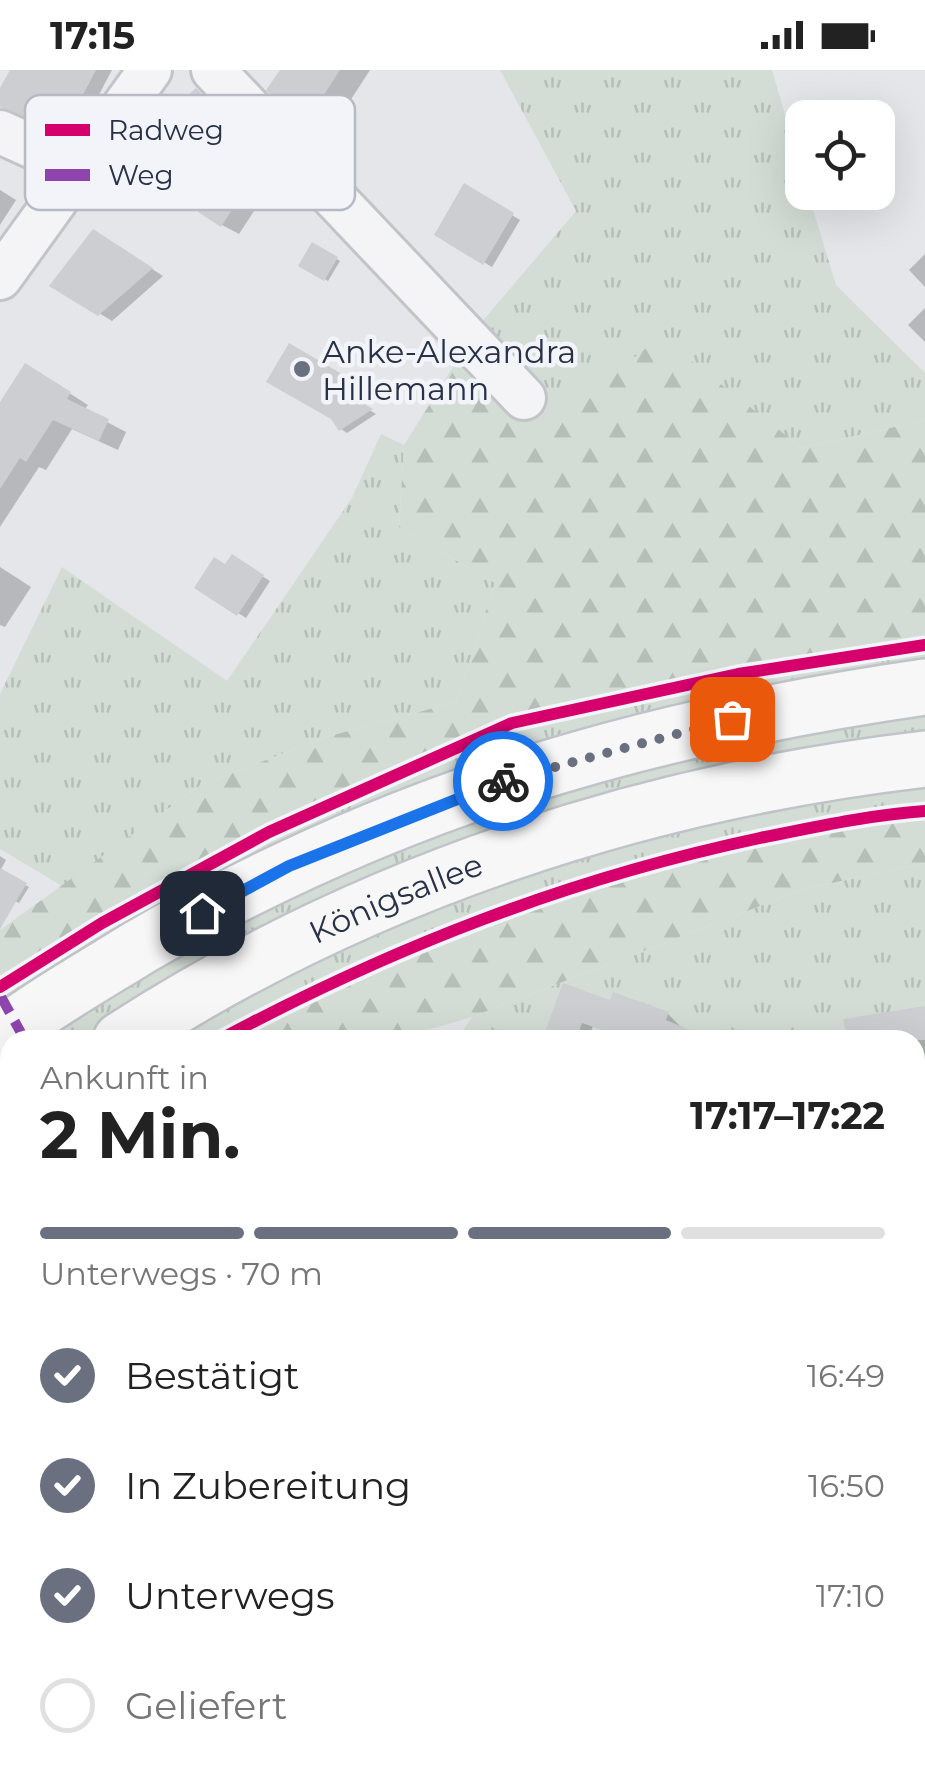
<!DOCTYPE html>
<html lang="de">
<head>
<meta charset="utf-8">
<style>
  body { margin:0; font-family:Montserrat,sans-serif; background:#f2f2f2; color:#222; height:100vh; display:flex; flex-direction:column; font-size:38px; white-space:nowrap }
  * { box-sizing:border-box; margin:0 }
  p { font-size:32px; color:#767676 }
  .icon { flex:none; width:55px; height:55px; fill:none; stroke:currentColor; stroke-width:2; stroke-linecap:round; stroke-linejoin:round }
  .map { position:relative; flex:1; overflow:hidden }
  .sheet { position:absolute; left:0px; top:960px; width:925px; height:750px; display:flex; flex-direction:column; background:#fff; border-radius:30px 30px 0 0; box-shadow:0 10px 40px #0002 }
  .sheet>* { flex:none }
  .buttons { position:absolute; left:785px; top:30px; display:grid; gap:20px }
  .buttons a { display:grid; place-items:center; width:110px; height:110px; border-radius:20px; background:#fff; box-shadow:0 10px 40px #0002; font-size:50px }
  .pin { position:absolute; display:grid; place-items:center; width:85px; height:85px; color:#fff; margin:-42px; border-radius:20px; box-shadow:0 5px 15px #0006 }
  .courier { position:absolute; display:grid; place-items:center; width:100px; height:100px; margin:-50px; border:8px solid #1a73e8; border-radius:50%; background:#fff; color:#222; box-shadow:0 2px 12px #0007 }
  .summary em { font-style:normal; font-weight:700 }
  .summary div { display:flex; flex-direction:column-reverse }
  .summary { display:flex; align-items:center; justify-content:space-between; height:170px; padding:0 40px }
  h1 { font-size:65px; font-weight:700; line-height:75px }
  .bar { display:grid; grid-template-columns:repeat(4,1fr); gap:15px 10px; align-content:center; height:120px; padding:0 40px }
  .bar i { height:12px; border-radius:8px; background:#e0e0e0 }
  .bar .selected { background:#6a707f }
  .bar p { grid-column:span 4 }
  ol { padding:0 40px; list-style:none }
  li { display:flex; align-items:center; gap:30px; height:110px }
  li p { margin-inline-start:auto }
  li .icon { padding:10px; border-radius:50%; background:#6a707f; color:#fff; stroke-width:4 }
  li:last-child { color:#767676 }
  li i { width:55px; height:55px; border:5px solid #e0e0e0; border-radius:50% }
  .status { display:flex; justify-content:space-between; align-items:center; height:70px; padding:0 50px; background:#fff; direction:ltr }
  .status svg { height:28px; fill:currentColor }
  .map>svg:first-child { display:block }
  .grass { fill:url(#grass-tufts) }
  .forest { fill:url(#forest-firs) }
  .shadow { fill:#0003 }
  .building { fill:#cdced2 }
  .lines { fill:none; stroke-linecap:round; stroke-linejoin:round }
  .minor-casing { stroke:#c2c4c8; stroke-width:48 }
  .major-casing { stroke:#c0c3c8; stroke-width:60 }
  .minor { stroke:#f4f4f6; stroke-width:42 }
  .major { stroke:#f7f7f8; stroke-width:55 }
  .quiet { stroke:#8e44ad; stroke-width:10; stroke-dasharray:20 10; stroke-linecap:butt }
  .cycleway-casing { stroke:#f2f4f9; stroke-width:19 }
  .cycleway { stroke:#d6006c; stroke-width:12 }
  .done { stroke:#6a707f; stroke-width:10; stroke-dasharray:0 18 }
  .route { stroke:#1a73e8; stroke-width:12 }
  .poi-dot { fill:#6a707f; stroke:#f2f4f9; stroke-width:4 }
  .labels { text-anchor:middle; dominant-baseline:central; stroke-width:9; stroke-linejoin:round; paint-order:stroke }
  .poi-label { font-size:32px; fill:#283146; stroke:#f2f4f9; text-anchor:start }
  .street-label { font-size:32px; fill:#283146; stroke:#f2f4f9 }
  .key { fill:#f2f4f9; stroke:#b5bac3; stroke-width:2.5 }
  .key-label { font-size:28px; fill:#283146 }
</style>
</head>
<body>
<div class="status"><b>17:15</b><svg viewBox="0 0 49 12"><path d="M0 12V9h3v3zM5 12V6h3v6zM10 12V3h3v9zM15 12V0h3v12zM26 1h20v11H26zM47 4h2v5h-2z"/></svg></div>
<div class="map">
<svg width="925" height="1710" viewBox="0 0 925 1710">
  <defs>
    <pattern id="grass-tufts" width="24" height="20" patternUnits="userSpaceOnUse" patternTransform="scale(2.5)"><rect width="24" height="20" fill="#d4ddd5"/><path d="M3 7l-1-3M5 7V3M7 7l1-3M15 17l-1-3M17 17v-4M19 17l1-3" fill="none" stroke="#b6beb8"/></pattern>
    <pattern id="forest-firs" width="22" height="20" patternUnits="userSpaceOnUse" patternTransform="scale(2.5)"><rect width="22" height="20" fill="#d4ddd5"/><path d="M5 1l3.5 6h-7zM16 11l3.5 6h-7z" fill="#b6beb8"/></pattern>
  </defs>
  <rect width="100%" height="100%" fill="#e4e6ea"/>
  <g class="grass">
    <path d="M 500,0 L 772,0 L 802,103 L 802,122 L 808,123 L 836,215 L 925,303 L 925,350 L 802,378 L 661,268 L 562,343 L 480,254 L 576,141 Z"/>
    <path d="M 381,364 L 404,375 L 399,457 L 495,513 L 456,632 L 326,667 L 201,715 L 62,816 L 0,779 L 0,624 L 62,497 L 227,611 L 352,428 Z"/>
    <path d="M 925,580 L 925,738 L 872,742 L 713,775 L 535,827 L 308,923 L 241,970 L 10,970 L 10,1117 L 0,1127 L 0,917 L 207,795 L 514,655 L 741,608 Z"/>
    <path d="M 925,793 L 925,1109 L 915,1116 L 915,970 L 457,970 L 472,947 L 804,819 Z"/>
    <path d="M 925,1149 L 925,1501 L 915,1510 L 915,1150 Z"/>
    <path d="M 915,1578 L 925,1585 L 925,1697 L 920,1701 L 915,1694 Z"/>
    <path d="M 235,1700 L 842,1700 L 827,1710 L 238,1710 Z"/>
  </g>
  <g class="forest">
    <path d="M 480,254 L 562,342 L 661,267 L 802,378 L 925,350 L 925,580 L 741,608 L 514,655 L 207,795 L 0,917 L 0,860 L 201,715 L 326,667 L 456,632 L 495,513 L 399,457 L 404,375 Z"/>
    <path d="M 925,738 L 925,793 L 804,819 L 472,947 L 393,970 L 241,970 L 308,923 L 535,827 L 713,775 L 872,742 Z"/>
    <path d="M 10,1117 L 10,1410 L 3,1407 L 0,1410 L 0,1127 Z"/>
    <path d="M 169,1700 L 235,1700 L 238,1710 L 172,1710 Z"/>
  </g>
  <g class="shadow">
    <path d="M 13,0 L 112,0 L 76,68 L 0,35 L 0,24 Z"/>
    <path d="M 281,0 L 370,0 L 326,68 L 304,55 Z"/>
    <path d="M 196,21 L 213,31 L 280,101 L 239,164 L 222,155 Z"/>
    <path d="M 465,117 L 520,150 L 492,197 L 437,165 Z"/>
    <path d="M 0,120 L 16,130 L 0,155 Z"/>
    <path d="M 106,169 L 163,206 L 112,251 L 53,215 Z"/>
    <path d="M 313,175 L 340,191 L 328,211 L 301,195 Z"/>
    <path d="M 925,184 L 925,217 L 909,200 Z"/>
    <path d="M 925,238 L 925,272 L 908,255 Z"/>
    <path d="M 290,276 L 353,313 L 345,325 L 376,344 L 347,363 L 341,359 Z"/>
    <path d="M 44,307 L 88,335 L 84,340 L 126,362 L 118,380 L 72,359 L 46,400 L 39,397 L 0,457 L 0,334 Z"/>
    <path d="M 233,488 L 270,511 L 246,548 L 197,517 Z"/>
    <path d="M 0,497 L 31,517 L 5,557 L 0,555 Z"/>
    <path d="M 0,786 L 6,790 L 0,801 L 29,817 L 19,833 L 0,823 Z"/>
    <path d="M 615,925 L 668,944 L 694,970 L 631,970 L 593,956 L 588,970 L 544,970 L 611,934 Z"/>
    <path d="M 925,938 L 925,1003 L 915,1005 L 915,970 L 849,970 Z"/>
    <path d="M 4,1410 L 10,1414 L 10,1440 L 0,1433 Z"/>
    <path d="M 0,1520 L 10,1527 L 10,1594 L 0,1607 Z"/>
    <path d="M 516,1700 L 582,1700 L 588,1710 L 522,1710 Z"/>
    <path d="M 897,1700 L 907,1700 L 916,1710 L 883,1710 Z"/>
  </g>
  <g class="building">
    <path d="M 10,0 L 96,0 L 63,63 L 0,37 L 0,18 Z"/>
    <path d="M 280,0 L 340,0 L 303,57 L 266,20 Z"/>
    <path d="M 196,18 L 264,90 L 221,157 L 198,142 L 201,138 L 138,96 L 173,40 Z"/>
    <path d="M 464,113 L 514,143 L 483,195 L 434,165 Z"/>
    <path d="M 93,159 L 153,198 L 98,246 L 49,216 Z"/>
    <path d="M 312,172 L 338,187 L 324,211 L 298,196 Z"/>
    <path d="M 289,273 L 347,307 L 340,320 L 373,339 L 339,361 L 331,349 L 266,312 Z"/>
    <path d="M 25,293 L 71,322 L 67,329 L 109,349 L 99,371 L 53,350 L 26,392 L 20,388 L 0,419 L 0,332 Z"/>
    <path d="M 232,484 L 264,505 L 237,546 L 194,518 L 214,487 L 225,494 Z"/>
    <path d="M 0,798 L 27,813 L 0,859 Z"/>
    <path d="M 563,913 L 610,930 L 613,922 L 669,942 L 666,950 L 714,970 L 631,970 L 582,953 L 576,970 L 542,970 Z"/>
    <path d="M 925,936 L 925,970 L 847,970 L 843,949 Z"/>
  </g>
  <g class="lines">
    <g class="minor-casing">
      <g id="minor">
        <path d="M 213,0 L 524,328"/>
        <path d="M 0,62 L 82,99"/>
        <path d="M 0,208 L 150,0"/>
        <path d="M 0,1211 L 10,1201"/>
        <path d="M 915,1497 L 925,1488"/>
      </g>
    </g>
    <g class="major-casing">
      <g id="major">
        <path d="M 0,967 C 44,934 93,906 140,877 C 390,731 640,658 925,617"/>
        <path id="s1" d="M 121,970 C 362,814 641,722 925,689"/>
        <path d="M 0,1054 L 10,1046"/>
      </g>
    </g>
    <use href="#minor" class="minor"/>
    <use href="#major" class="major"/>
    <g class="quiet">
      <path d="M 0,925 L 25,970"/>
      <path d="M 0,1117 L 10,1109"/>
    </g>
    <g class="cycleway-casing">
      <g id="cycleway">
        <path d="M 0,917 L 102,853 L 269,762 L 512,653 L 738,604 L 925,575"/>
        <path d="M 219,970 C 393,877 567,809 760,768 C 815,757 869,745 925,741"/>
      </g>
    </g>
    <use href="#cycleway" class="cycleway"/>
  </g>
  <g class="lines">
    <path class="done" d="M 503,711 L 732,649"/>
    <path class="route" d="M 202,843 L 289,796 L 503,711"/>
  </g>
  <circle class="poi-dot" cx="302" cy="299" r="10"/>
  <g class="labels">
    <g class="poi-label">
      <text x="322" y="281">Anke-Alexandra<tspan x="322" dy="37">Hillemann</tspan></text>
    </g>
    <g class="street-label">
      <text stroke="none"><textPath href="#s1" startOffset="310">Königsallee</textPath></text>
    </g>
  </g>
  <rect x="25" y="25" width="330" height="115" rx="15" class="key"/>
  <rect x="45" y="54" width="45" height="12" fill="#d6006c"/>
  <rect x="45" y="99" width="45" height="12" fill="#8e44ad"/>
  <g class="key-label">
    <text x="108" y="70">Radweg</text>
    <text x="108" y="115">Weg</text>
  </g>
</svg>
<div class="buttons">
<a><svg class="icon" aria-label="locate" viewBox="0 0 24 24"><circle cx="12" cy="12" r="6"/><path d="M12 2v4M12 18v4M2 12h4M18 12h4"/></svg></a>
</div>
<div class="pin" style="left:732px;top:649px;background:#ea580c"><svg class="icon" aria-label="bag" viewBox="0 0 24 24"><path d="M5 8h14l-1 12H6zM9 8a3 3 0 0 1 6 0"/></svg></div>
<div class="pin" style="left:202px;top:843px;background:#1f2937"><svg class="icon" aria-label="home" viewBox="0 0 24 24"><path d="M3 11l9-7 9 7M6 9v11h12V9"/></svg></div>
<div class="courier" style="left:503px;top:711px"><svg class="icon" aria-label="bike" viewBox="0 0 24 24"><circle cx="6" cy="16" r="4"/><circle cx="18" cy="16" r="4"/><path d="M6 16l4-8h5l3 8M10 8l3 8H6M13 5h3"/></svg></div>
<section class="sheet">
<div class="summary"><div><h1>2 Min.</h1><p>Ankunft in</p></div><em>17:17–17:22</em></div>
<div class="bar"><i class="selected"></i><i class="selected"></i><i class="selected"></i><i></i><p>Unterwegs · 70 m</p></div>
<ol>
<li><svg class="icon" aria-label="check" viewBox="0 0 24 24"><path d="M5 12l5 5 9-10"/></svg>Bestätigt<p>16:49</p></li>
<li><svg class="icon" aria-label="check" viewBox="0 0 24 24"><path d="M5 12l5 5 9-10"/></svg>In Zubereitung<p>16:50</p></li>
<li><svg class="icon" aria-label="check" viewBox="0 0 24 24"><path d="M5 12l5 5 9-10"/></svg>Unterwegs<p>17:10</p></li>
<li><i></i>Geliefert</li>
</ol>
</section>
</div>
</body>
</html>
